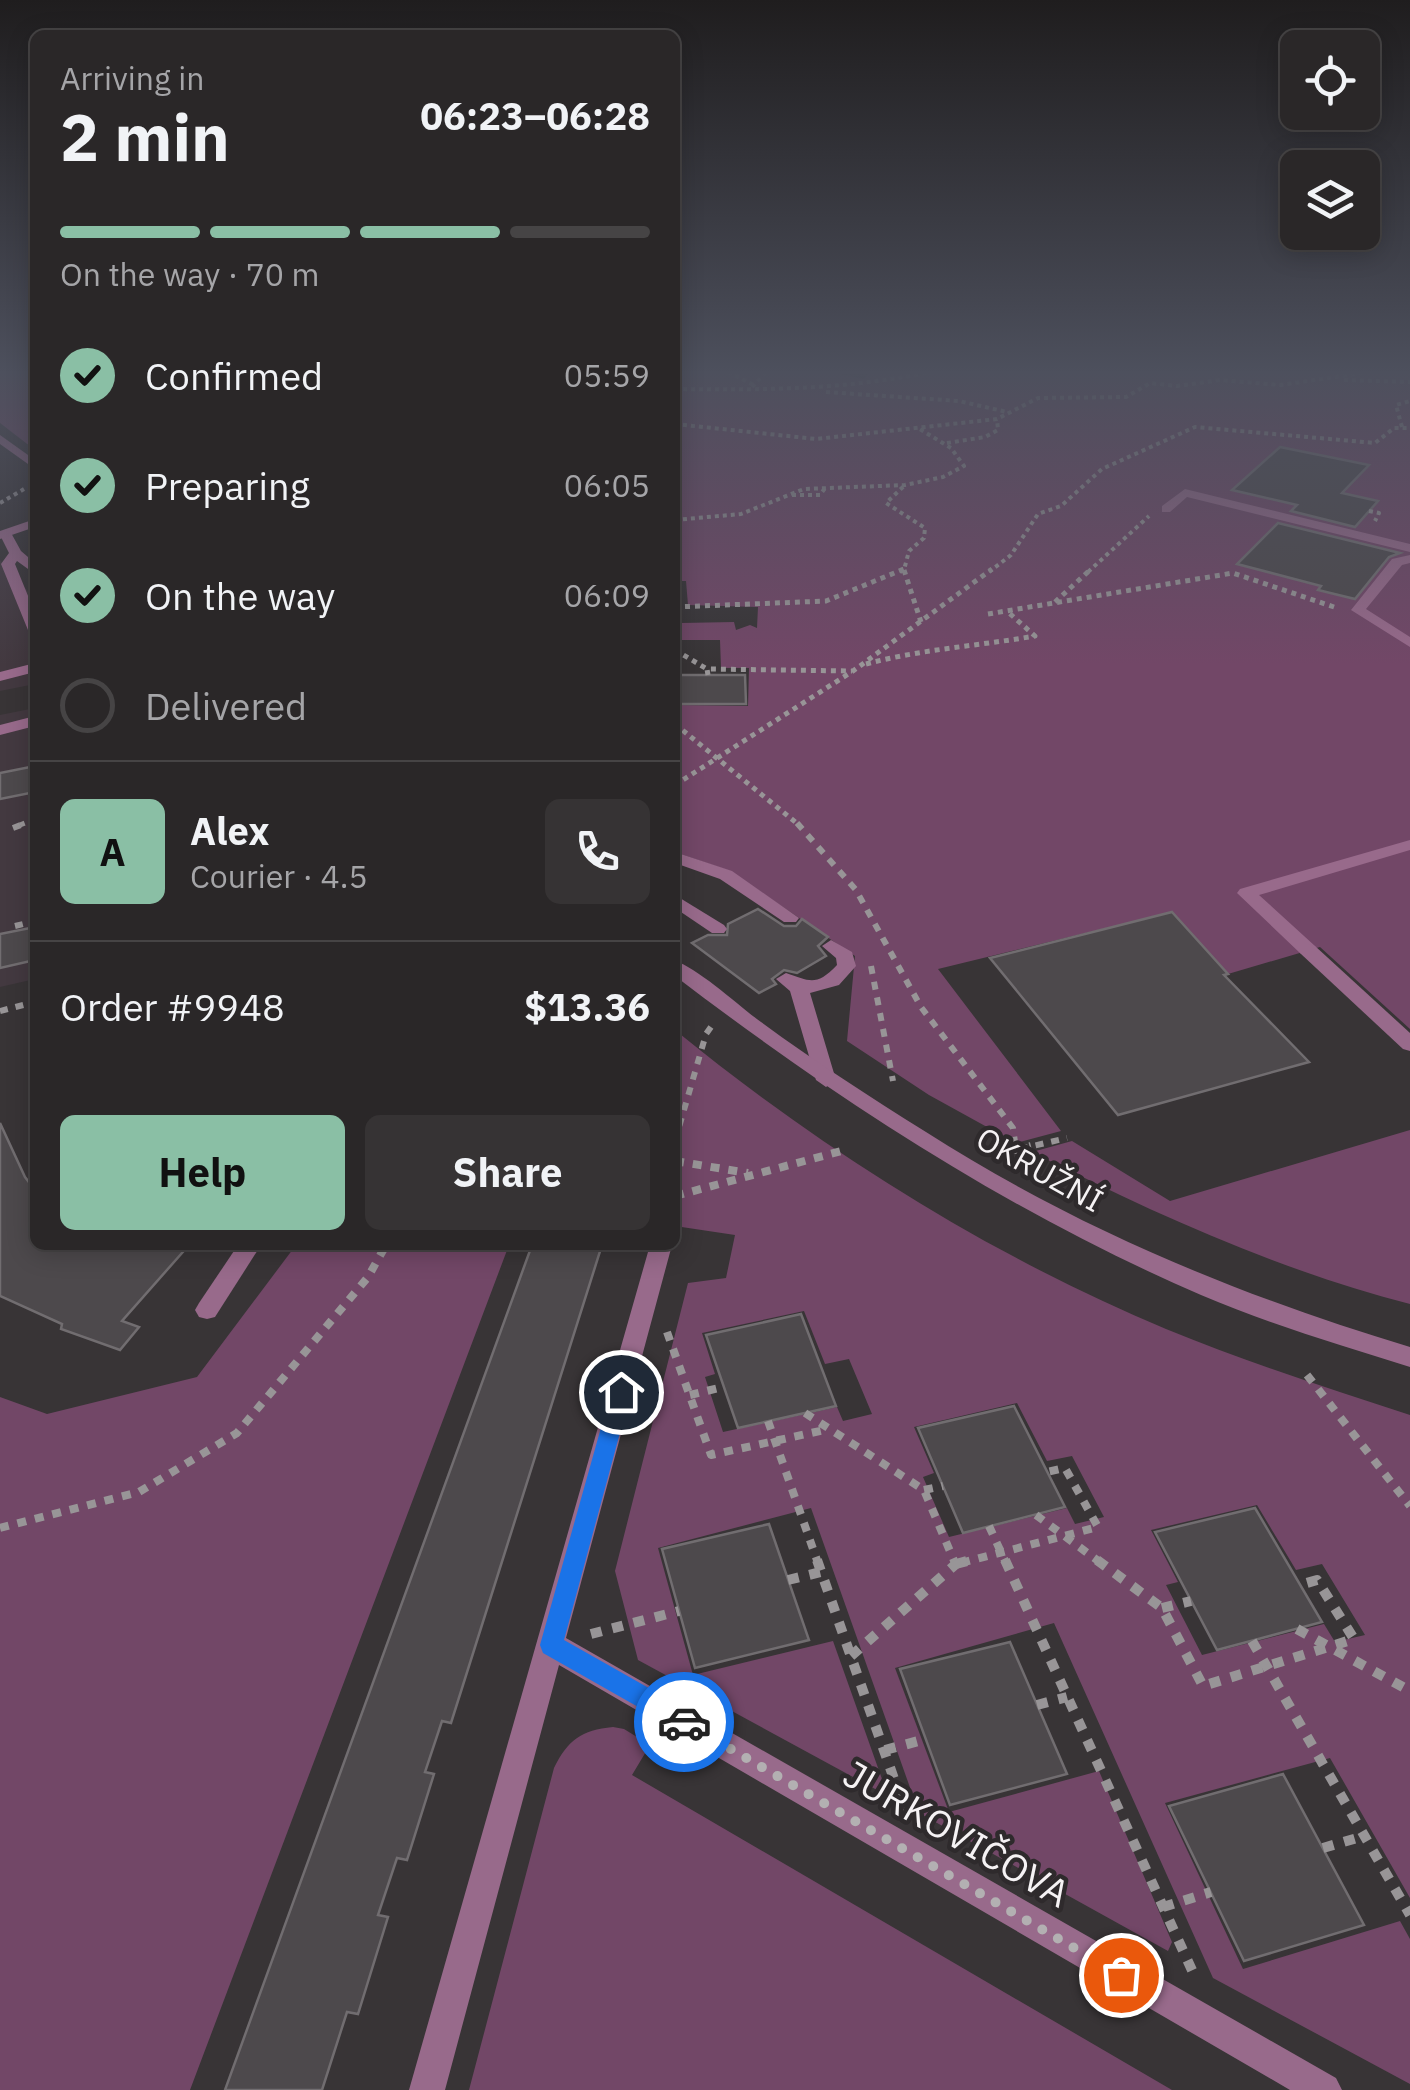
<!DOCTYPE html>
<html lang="en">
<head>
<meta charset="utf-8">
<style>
  body { margin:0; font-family:"IBM Plex Sans",sans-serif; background:#363334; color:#f1f3f6; height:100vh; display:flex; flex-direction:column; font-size:38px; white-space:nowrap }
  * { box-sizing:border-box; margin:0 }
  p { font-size:32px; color:#a5a5a8 }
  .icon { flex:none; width:55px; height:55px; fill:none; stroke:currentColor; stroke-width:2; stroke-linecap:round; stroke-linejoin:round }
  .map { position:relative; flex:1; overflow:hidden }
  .drawer { position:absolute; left:30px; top:30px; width:650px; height:1220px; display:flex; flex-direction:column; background:#2a2728; border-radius:15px; box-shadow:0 5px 25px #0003,0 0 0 2px #464445 }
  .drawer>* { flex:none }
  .fabs { position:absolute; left:1280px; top:30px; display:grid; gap:20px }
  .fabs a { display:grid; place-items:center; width:100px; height:100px; border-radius:15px; background:#2a2728; box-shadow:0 5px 25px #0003,0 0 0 2px #464445; font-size:50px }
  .pin { position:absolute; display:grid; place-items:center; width:85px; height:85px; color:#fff; margin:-42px; border:5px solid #fff; border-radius:50%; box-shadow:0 2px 10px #0007 }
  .courier { position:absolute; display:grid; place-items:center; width:100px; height:100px; margin:-50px; border:8px solid #1a73e8; border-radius:50%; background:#fff; color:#222; box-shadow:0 2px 12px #0007 }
  .summary em { font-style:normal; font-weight:700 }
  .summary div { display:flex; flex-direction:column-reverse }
  .summary { display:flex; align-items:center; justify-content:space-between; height:170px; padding:0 30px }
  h1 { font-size:65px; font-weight:700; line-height:75px }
  .bar { display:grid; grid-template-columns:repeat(4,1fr); gap:15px 10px; align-content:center; height:120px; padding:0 30px }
  .bar i { height:12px; border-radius:8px; background:#464445 }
  .bar .selected { background:#8abfa5 }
  .bar p { grid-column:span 4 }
  .line { display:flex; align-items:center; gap:25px; padding:0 30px; border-top:2px solid #464445 }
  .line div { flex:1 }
  .round { display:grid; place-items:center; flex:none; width:105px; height:105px; border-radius:15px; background:#363334 }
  ol { padding:0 30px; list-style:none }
  li { display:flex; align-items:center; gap:30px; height:110px }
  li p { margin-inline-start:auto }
  li .icon { padding:10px; border-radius:50%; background:#8abfa5; color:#111; stroke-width:4 }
  li:last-child { color:#a5a5a8 }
  li i { width:55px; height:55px; border:5px solid #464445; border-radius:50% }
  .action { display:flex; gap:20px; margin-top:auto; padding:20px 30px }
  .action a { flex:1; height:115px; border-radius:15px; background:#8abfa5; color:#111; font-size:40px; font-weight:700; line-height:115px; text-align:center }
  .action a+a { background:#363334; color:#f1f3f6 }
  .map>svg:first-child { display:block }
  .built { fill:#433940 }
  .green { fill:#724767; fill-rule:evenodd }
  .building { fill:#4d494c; stroke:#716d70; stroke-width:2.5 }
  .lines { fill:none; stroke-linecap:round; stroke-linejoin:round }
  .path-far4 { stroke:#989597; stroke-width:4; stroke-dasharray:4 4; stroke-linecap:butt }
  .path-far3 { stroke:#989597; stroke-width:5; stroke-dasharray:5 5; stroke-linecap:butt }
  .path-far2 { stroke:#989597; stroke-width:6; stroke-dasharray:8 8; stroke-linecap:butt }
  .path-far1 { stroke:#989597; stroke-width:8; stroke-dasharray:9 9; stroke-linecap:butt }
  .path { stroke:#989597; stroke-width:10; stroke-dasharray:11 11; stroke-linecap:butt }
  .service { fill:#986a8b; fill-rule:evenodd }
  .minor { fill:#986a8b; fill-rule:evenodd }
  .tertiary { fill:#986a8b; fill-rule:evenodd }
  .route { fill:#1a73e8 }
  .done { stroke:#b3b0b2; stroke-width:10; stroke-dasharray:0 18 }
  .labels { text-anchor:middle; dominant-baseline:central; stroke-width:9; stroke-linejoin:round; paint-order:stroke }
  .street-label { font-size:32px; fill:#f5f2f4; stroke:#2e2a2c }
  .near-street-label { font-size:38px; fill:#f5f2f4; stroke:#2e2a2c }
</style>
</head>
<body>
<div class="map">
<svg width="1410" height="2090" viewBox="0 0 1410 2090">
  <rect width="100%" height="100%" fill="#383436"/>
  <g class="built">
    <path d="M 0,560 L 35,599 L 35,684 L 0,691 Z"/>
    <path d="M 35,708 L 35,979 L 0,987 L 0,715 Z"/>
  </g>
  <g class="green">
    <path d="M 0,372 L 35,372 L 35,450 L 0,423 Z"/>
    <path d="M 675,372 L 830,372 L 864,379 L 869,372 L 920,375 L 936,372 L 1410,372 L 1410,1029 L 1320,947 L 1228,974 L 1172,912 L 938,969 L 1061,1131 L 1016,1143 L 929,1095 L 847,1041 L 855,956 L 730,871 L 675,852 L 675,705 L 748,706 L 749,668 L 721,668 L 720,640 L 682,640 L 681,623 L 734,622 L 736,630 L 750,625 L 757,628 L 758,607 L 688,605 L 686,581 L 675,581 Z"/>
    <path d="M 675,1030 C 822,1150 991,1256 1166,1329 C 1246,1362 1328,1388 1410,1415 L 1410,1898 L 1330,1758 L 1165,1803 L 1243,1969 L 1400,1921 L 1410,1939 L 1410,2084 L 1213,1978 L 1054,1623 L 895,1668 L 949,1812 L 1099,1771 L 1172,1942 L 1168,1951 L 919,1813 L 811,1508 L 658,1548 L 693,1675 L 833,1641 L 888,1796 L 638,1660 L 615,1571 L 688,1283 L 726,1278 L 735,1235 L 675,1226 ZM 804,1311 L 825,1364 L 849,1359 L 872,1414 L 843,1421 L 837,1407 L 723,1432 L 705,1377 L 715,1374 L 702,1333 ZM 1017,1403 L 1047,1461 L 1072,1456 L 1104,1517 L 1075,1524 L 1067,1508 L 949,1537 L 923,1477 L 934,1473 L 914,1427 ZM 1257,1505 L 1296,1570 L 1322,1564 L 1365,1635 L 1335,1642 L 1324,1624 L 1202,1655 L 1166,1585 L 1178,1582 L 1151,1530 Z"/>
    <path d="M 1410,1130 L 1410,1304 C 1278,1270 1153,1213 1032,1152 L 1072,1141 L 1170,1201 Z"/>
    <path d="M 296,1245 L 509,1245 L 190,2090 L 0,2090 L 0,1397 L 47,1414 L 197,1377 Z"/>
    <path d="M 613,1727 L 624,1729 L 650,1745 L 632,1775 L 1172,2090 L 469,2090 L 554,1768 C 568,1740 581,1730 613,1727 Z"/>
  </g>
  <g class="building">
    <path d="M 1280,447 L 1369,465 L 1342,493 L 1378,501 L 1355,527 L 1291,511 L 1297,505 L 1232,490 Z"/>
    <path d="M 1278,523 L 1400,553 L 1389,557 L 1355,599 L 1318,590 L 1321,586 L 1237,564 Z"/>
    <path d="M 675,675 L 745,675 L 746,704 L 675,704 Z"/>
    <path d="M 35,766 L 35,792 L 0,799 L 0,773 Z"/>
    <path d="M 758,909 L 784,926 L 796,926 L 802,919 L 828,937 L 818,946 L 826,956 L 797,973 L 784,970 L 772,979 L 776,984 L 759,993 L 692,943 L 708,935 L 727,935 L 728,924 Z"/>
    <path d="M 1172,912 L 1228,974 L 1224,975 L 1309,1062 L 1118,1115 L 990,958 Z"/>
    <path d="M 35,927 L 35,960 L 0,968 L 0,934 Z"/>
    <path d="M 0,1123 L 25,1177 L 35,1190 L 35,1245 L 189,1245 L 122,1321 L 139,1327 L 120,1350 L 61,1329 L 62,1324 L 0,1296 Z"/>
    <path d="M 532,1245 L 602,1245 L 451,1723 L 442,1721 L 425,1772 L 434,1774 L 407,1860 L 397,1858 L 378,1915 L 388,1917 L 358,2014 L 347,2012 L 322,2090 L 225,2090 Z"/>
    <path d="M 801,1314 L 836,1406 L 738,1428 L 706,1335 Z"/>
    <path d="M 1014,1406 L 1065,1507 L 963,1533 L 918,1428 Z"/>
    <path d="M 1255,1508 L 1322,1622 L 1217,1650 L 1155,1532 Z"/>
    <path d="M 769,1524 L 809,1640 L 695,1668 L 662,1549 Z"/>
    <path d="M 1010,1642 L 1067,1774 L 950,1805 L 900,1669 Z"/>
    <path d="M 1283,1774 L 1364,1925 L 1244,1961 L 1169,1806 Z"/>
  </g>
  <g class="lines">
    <g class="path-far4">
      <path d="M 728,372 L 754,385"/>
      <path d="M 1344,380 L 1410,382"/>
      <path d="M 752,387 L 766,372"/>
      <path d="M 675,389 C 766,390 841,390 931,372"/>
      <path d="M 826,392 L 959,401 L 1007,412"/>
      <path d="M 675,424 L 816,439 L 997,419 L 1038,398 L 1126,397 L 1150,383 L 1177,386 L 1220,380 L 1280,385 L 1369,372"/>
      <path d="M 1402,427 L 1396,405 L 1410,401"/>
      <path d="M 947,443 L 985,437 L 998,430 L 997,419"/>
      <path d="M 792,495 L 820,495 L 825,488"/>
      <path d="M 0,503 L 24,489"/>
      <path d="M 1369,511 L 1379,513 L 1375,521"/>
      <path d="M 675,520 L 741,514 L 804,489 L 905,485 L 943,477 L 964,466 L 951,448 L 918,428"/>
      <path d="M 900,572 L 904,570 L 909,551 L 924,538 L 925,528 L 886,503 L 904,486"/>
      <path d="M 989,572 L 1011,555 L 1038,514 L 1061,506 L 1102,469 L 1195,427 L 1375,443 L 1394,428 L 1410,428"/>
      <path d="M 1088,572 L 1149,516"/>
    </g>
    <g class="path-far3">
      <path d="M 904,570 L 921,622"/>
      <path d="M 1055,602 L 1091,569"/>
      <path d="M 675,607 L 826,601 L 904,569"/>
      <path d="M 988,614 L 1233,573 L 1337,608"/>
      <path d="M 675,650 L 707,669"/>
      <path d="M 866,664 C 922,649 978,646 1035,636 L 1008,612"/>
      <path d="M 708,675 L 707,669 L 852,671"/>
      <path d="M 675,724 L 799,825"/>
      <path d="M 675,785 L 853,671 L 992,569"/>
      <path d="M 20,825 L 35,819"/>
    </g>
    <g class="path-far2">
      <path d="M 797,823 L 856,890 L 921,1007 L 1013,1128 L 1016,1149"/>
      <path d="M 13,828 L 26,823"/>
      <path d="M 15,926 L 35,921"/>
      <path d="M 871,966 L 893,1081"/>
      <path d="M 0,1011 L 35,1002"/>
      <path d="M 675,1141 L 706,1034 L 713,1024"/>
      <path d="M 1020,1149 L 1067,1138"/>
    </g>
    <g class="path-far1">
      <path d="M 1016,1146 L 1016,1150 L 1031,1146"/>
      <path d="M 675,1161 L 748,1173"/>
      <path d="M 675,1196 L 845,1150"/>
      <path d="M 667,1332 L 711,1455 L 829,1429"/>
      <path d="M 1307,1375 L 1410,1506"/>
      <path d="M 690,1395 L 723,1387"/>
      <path d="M 805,1413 L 924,1490 L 955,1563"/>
      <path d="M 768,1421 L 818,1563"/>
      <path d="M 924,1490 L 943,1486"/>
      <path d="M 1036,1515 L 1101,1563"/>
      <path d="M 989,1526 L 1006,1563"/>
      <path d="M 0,1528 L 139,1492 L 237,1433 L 368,1277 L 386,1245"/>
      <path d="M 961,1563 L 1098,1527 L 1065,1468 L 1047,1472"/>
    </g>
    <g class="path">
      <path d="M 817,1560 L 906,1813"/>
      <path d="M 1005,1560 L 1196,1979"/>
      <path d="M 1097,1560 L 1162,1608 L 1203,1686 L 1354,1639 L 1317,1580 L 1300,1585"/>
      <path d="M 956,1564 L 971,1560"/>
      <path d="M 788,1580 L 821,1572"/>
      <path d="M 1162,1608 L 1191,1601"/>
      <path d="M 1297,1629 L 1410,1691"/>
      <path d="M 591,1634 L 679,1611"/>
      <path d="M 1252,1641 L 1410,1915"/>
      <path d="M 851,1656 L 956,1564 L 954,1560"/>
      <path d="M 1037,1705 L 1067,1697"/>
      <path d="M 885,1750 L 926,1739"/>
      <path d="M 1323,1848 L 1364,1836"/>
      <path d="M 1163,1907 L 1211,1892"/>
    </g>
    <g class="service">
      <path d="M 1185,489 L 1410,544 L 1410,552 L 1187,497 L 1170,512 L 1162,512 L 1162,506 Z"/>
      <path d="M 6,530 L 10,531 L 21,551 L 35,563 L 35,574 L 17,561 L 15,564 L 35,613 L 35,634 L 28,630 L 1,564 L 9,553 L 0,535 Z"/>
      <path d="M 1410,555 L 1410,563 L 1402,565 L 1366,609 L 1410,637 L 1410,647 L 1351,610 L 1392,559 Z"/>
      <path d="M 35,663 L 35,672 L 0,681 L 0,672 Z"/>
      <path d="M 35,716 L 35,726 L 0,735 L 0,725 Z"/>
      <path d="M 1410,840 L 1410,850 L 1259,895 L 1315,946 L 1317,950 L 1315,954 L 1301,954 L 1237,893 L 1240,889 Z"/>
      <path d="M 675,852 L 732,871 L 799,918 L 796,922 L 784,922 L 720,879 L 675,863 Z"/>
      <path d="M 675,895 L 724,925 L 727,929 L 724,933 L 712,933 L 675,908 Z"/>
      <path d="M 831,940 L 852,952 L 856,966 L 839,985 L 810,993 L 836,1080 L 826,1087 L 816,1080 L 790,991 L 776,979 L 786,973 C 810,981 816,987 837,965 L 836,958 L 822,946 Z"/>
      <path d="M 238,1245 L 261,1245 L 215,1317 L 207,1319 L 199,1317 L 195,1310 L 199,1303 Z"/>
    </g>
    <g class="minor">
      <path d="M 35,519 L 35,527 L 0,539 L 0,531 Z"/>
      <path d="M 1308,944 L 1315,946 L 1410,1033 L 1410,1051 L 1403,1049 L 1301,954 L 1299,950 Z"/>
      <path d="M 650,1245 L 672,1245 L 566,1638 L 1336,2078 L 1342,2090 L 1290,2090 L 559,1665 L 445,2090 L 409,2090 Z"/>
    </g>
    <g class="tertiary">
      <path d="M 0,435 L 35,460 L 35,469 L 0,444 Z"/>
      <path d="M 675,961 C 698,968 740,1007 761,1022 C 814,1061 870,1097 926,1132 C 1076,1228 1240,1296 1410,1347 L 1410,1367 C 1340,1345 1269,1324 1201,1295 C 1011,1213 839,1101 675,976 Z"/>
    </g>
  </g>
  <linearGradient id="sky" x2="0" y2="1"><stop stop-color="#1f1d1e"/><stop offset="0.56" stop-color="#4d505d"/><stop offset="1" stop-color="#4d505d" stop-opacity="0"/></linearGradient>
  <rect width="1410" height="665" fill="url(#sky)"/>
  <path class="route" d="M 621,1383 L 631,1392 L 564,1640 L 693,1713 L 696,1722 L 693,1730 L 684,1733 L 543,1653 L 540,1645 L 611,1392 Z"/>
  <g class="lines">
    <path class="done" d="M 684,1722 L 1121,1975"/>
  </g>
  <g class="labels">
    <g class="street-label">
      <text transform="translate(1040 1169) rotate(29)">OKRUŽNÍ</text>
    </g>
    <g class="near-street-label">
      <text transform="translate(957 1833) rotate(30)">JURKOVIČOVA</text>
    </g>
  </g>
</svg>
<div class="fabs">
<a><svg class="icon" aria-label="locate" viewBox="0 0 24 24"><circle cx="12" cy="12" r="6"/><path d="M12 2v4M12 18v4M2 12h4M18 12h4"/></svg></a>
<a><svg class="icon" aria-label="layers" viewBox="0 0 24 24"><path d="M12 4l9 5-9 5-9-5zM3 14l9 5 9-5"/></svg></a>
</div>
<div class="pin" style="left:1121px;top:1975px;background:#ea580c"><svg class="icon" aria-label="bag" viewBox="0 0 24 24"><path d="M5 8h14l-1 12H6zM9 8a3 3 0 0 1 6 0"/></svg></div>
<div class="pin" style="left:621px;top:1392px;background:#1f2937"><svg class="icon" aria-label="home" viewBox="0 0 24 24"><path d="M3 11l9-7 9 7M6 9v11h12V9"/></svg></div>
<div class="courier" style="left:684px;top:1722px"><svg class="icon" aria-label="car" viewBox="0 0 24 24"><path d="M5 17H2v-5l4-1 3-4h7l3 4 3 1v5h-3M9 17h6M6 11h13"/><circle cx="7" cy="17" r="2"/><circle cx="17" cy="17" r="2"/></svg></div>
<section class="drawer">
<div class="summary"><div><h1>2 min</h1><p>Arriving in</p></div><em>06:23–06:28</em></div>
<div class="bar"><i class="selected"></i><i class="selected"></i><i class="selected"></i><i></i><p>On the way · 70 m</p></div>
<ol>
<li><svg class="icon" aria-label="check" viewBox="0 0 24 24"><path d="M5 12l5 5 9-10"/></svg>Confirmed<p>05:59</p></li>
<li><svg class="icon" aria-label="check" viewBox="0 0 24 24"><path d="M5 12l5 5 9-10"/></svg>Preparing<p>06:05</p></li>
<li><svg class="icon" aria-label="check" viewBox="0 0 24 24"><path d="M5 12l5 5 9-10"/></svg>On the way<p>06:09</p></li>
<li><i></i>Delivered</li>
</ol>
<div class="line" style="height:180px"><b class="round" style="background:#8abfa5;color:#111">A</b><div><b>Alex</b><p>Courier · 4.5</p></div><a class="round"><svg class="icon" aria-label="phone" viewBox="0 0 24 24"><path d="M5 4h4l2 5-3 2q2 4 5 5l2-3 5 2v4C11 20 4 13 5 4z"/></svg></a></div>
<div class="line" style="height:130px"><div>Order #9948</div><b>$13.36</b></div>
<div class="action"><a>Help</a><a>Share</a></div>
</section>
</div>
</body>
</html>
